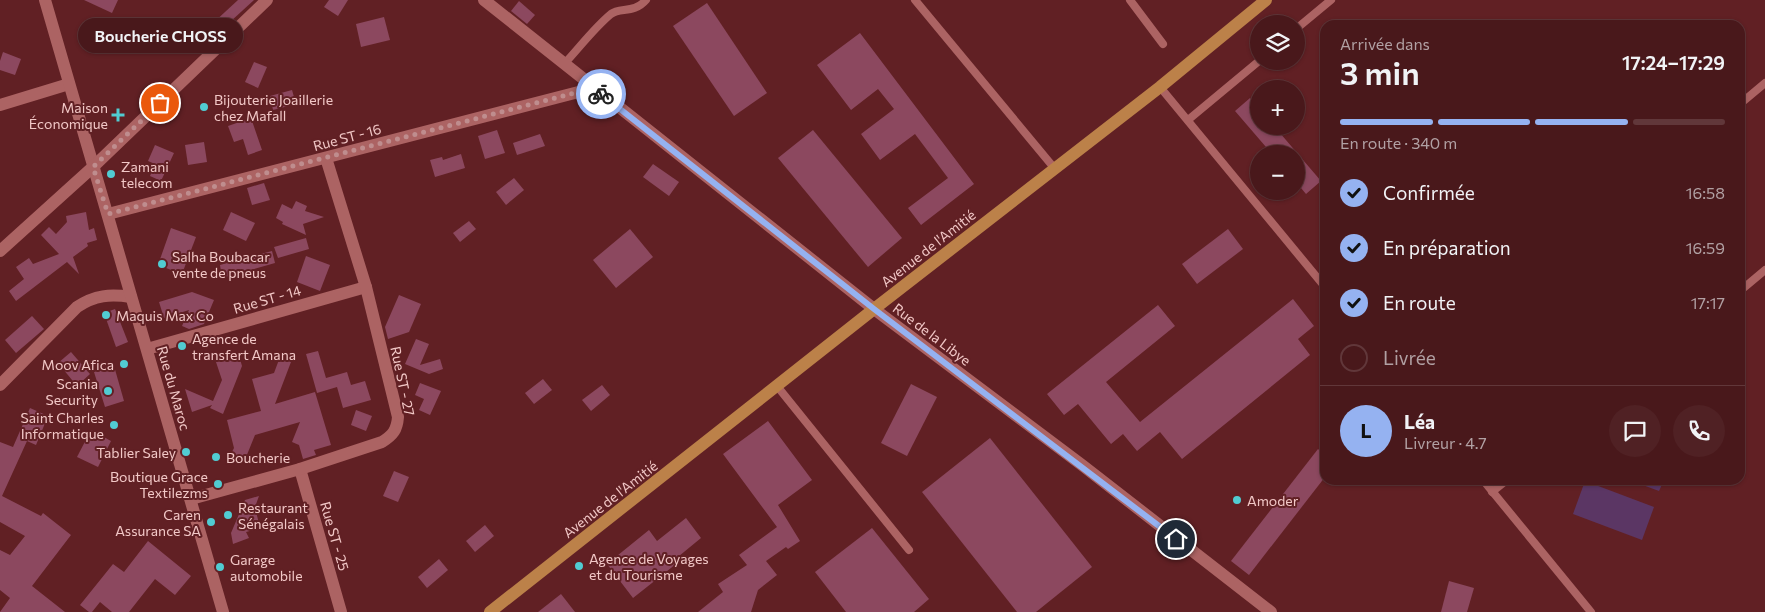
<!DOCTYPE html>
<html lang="fr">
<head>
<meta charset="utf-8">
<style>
  body { margin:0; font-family:Commissioner,sans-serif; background:#502124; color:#f1f3f6; height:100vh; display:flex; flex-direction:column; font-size:19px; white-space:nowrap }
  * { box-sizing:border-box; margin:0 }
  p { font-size:16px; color:#b1a0a3 }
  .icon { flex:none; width:28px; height:28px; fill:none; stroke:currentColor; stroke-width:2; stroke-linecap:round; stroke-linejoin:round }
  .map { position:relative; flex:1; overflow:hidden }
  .sheet { position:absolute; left:1320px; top:20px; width:425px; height:465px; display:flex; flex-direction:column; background:#49181b; border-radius:15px; box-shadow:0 1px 4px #0004,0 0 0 1px #61373a }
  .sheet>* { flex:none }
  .controls { position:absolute; left:1250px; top:15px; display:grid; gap:10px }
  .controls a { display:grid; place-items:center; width:55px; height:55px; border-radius:50%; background:#49181b; box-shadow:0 1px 4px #0004,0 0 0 1px #61373a; font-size:25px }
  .pin { position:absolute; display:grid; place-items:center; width:42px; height:42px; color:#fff; margin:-21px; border:2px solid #fff; border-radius:50%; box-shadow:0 1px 5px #0007 }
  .courier { position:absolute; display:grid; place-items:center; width:50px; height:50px; margin:-25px; border:4px solid #95b2f1; border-radius:50%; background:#fff; color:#222; box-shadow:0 1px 6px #0007 }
  .bubble { position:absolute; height:35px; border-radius:18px; background:#49181b; box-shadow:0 1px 4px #0004,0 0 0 1px #61373a; font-size:16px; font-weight:600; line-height:35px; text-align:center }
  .headline em { font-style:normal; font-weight:600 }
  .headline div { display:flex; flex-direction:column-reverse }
  .headline { display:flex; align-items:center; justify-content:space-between; height:85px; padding:0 20px }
  h1 { font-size:32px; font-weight:600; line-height:38px }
  .bar { display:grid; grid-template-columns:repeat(4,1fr); gap:8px 5px; align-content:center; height:60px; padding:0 20px }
  .bar i { height:6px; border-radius:4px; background:#61373a }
  .bar .on { background:#95b2f1 }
  .bar p { grid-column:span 4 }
  .line { display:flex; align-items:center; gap:12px; padding:0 20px; border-top:1px solid #61373a }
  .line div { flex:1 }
  .round { display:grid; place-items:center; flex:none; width:52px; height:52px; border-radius:26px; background:#502124 }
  ol { padding:0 20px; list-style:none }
  li { display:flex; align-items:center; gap:15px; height:55px }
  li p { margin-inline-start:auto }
  li .icon { padding:5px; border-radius:50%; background:#95b2f1; color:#111; stroke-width:4 }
  li:last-child { color:#b1a0a3 }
  li i { width:28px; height:28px; border:2px solid #61373a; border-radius:50% }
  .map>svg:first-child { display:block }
  .green { fill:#5b3664 }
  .building { fill:#8c485f }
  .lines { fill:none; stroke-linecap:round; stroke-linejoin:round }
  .service { stroke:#ac6363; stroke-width:8 }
  .minor { stroke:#ac6363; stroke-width:12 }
  .tertiary { stroke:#ac6363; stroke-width:12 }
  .primary { stroke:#bc8149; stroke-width:12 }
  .done { stroke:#bf8d8e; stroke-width:5; stroke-dasharray:0 9 }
  .route { stroke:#95b2f1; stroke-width:6 }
  .poi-dot { fill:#51ccd2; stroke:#612024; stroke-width:2 }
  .labels { text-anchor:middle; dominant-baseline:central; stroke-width:4; stroke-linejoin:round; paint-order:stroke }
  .poi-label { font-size:14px; fill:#f2c8c7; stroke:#612024; text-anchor:start }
  .street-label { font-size:14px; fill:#f2c8c7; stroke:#612024 }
</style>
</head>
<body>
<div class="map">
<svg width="1765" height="612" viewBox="0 0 1765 612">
  <rect width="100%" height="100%" fill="#612024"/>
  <g class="green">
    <path d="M 1629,480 L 1664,480 L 1659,491 Z"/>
    <path d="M 1585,481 L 1654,507 L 1642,540 L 1573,514 Z"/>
  </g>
  <g class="building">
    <path d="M 84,0 L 118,0 L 112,13 Z"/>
    <path d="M 238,0 L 254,0 L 219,32 L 212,24 Z"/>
    <path d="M 329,0 L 348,0 L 338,16 L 324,7 Z"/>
    <path d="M 519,1 L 535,15 L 527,24 L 511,11 Z"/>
    <path d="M 707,3 L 767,93 L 734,116 L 673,26 Z"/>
    <path d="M 384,17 L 390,40 L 361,47 L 356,24 Z"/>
    <path d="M 860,33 L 974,184 L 921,225 L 908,208 L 948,178 L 915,134 L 880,160 L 861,134 L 894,109 L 878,89 L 851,110 L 817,65 Z"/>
    <path d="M 3,52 L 21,59 L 15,75 L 0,70 L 0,61 Z"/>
    <path d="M 254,62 L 267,67 L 258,88 L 245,82 Z"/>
    <path d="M 292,90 L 296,104 L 273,110 L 270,96 Z"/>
    <path d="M 1250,98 L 1259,108 L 1259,126 L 1274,126 L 1321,181 L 1306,194 L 1296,182 L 1296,154 L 1272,154 L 1235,111 Z"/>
    <path d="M 251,118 L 262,150 L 248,155 L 243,139 L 234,142 L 228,126 Z"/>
    <path d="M 497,130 L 505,153 L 485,159 L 478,136 Z"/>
    <path d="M 813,130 L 902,238 L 868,267 L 778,158 Z"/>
    <path d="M 540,134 L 545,146 L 517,155 L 513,143 Z"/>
    <path d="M 204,142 L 207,162 L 188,165 L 185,145 Z"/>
    <path d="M 155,145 L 174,153 L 161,181 L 150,176 L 155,164 L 148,161 Z"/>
    <path d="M 461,154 L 465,168 L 435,177 L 430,160 L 442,157 L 443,160 Z"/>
    <path d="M 653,164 L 679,182 L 669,196 L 643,177 Z"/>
    <path d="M 514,178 L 524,190 L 506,205 L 496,192 Z"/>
    <path d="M 264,183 L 270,200 L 252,205 L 247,188 Z"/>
    <path d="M 296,201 L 307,206 L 305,211 L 324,217 L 303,224 L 306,235 L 282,224 L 283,222 L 276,218 L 282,204 L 292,209 Z"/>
    <path d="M 86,212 L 89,230 L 94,228 L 97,240 L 87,243 L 88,246 L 73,257 L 79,274 L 67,262 L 16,301 L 9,291 L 24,279 L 16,267 L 29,258 L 33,264 L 59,254 L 41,235 L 49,227 L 56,234 L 67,222 L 66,216 Z"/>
    <path d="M 231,212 L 255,223 L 246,241 L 223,230 Z"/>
    <path d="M 469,221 L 476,229 L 460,242 L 453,233 Z"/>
    <path d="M 171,228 L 196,237 L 182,274 L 158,265 Z"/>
    <path d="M 630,229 L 653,257 L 616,288 L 593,260 Z"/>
    <path d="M 1228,229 L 1243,249 L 1197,284 L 1182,264 Z"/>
    <path d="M 306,238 L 309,249 L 278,258 L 274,247 Z"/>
    <path d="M 272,251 L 275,263 L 222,278 L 220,265 Z"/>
    <path d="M 306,256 L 330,265 L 320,291 L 297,282 Z"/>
    <path d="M 192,292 L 214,300 L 204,324 L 189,329 L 182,326 L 189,310 L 164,318 L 159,302 Z"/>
    <path d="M 399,295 L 421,304 L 409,332 L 388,339 L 385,327 Z"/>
    <path d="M 1293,299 L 1314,326 L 1298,339 L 1310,355 L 1182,459 L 1160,432 L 1137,451 L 1123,434 L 1111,444 L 1078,404 L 1064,415 L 1047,394 L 1158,305 L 1175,326 L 1106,382 L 1140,422 Z"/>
    <path d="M 115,309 L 128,342 L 116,347 L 104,313 Z"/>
    <path d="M 32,316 L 44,329 L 16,353 L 5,340 Z"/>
    <path d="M 416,339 L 429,344 L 420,365 L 440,359 L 443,369 L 429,374 L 405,364 Z"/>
    <path d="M 318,351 L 326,378 L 347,372 L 351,385 L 365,381 L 371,400 L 343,408 L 337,387 L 317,393 L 306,354 Z"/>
    <path d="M 71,352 L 90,374 L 77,386 L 58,363 Z"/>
    <path d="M 238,352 L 242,366 L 223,414 L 210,408 L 212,405 L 192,412 L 185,389 L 213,401 L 222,380 L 215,359 Z"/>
    <path d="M 280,357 L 291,362 L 275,404 L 315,392 L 331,445 L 314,450 L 316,455 L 303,459 L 299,445 L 292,442 L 300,422 L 255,435 L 244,462 L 230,456 L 234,448 L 227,420 L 261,411 L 252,379 L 274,373 Z"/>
    <path d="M 114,366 L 124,401 L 105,407 L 94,372 Z"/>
    <path d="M 543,379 L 552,390 L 534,404 L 525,393 Z"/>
    <path d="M 420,383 L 441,391 L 430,415 L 419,410 L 424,399 L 415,395 Z"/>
    <path d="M 911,384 L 937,397 L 907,456 L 881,443 Z"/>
    <path d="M 602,385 L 610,395 L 591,411 L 582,400 Z"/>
    <path d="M 30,408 L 48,416 L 36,445 L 27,441 L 2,496 L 41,516 L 43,513 L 71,535 L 32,586 L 65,612 L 0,612 L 10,598 L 0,590 L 0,550 L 10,555 L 25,536 L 0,522 L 0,442 L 13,447 Z"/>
    <path d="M 356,410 L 372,416 L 366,431 L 351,425 Z"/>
    <path d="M 768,421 L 812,480 L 778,505 L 800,541 L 788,549 L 786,547 L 766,561 L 777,575 L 758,590 L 751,612 L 698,612 L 723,592 L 718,584 L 747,565 L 739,555 L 777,527 L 723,454 Z"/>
    <path d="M 91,430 L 111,441 L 98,467 L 77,457 Z"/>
    <path d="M 990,438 L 1092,567 L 1036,612 L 1017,612 L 922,492 Z"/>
    <path d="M 1318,449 L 1325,455 L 1325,477 L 1249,575 L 1231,561 Z"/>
    <path d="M 394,471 L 409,477 L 398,502 L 383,496 Z"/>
    <path d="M 259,496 L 255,507 L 260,528 L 246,532 L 249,538 L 233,544 L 231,533 L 245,500 Z"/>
    <path d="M 686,518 L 701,538 L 673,561 L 676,564 L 633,598 L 607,564 L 649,530 L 657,541 Z"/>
    <path d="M 485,525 L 494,536 L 475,552 L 466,541 Z"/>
    <path d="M 872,528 L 929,599 L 914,612 L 846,612 L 815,572 Z"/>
    <path d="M 148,541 L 191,576 L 175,595 L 155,579 L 129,612 L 112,612 L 100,602 L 92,612 L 89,612 L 80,605 L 113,564 L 124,572 Z"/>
    <path d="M 439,559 L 448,570 L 427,588 L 418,577 Z"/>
    <path d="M 1449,581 L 1474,588 L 1467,612 L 1441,612 Z"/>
    <path d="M 561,594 L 575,612 L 538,612 Z"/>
  </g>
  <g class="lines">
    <g class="service">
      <path d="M 915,0 L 1055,169"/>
      <path d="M 1130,0 L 1163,44"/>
      <path d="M 1296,29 L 1331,0"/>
      <path d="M 565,63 C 580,47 594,28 611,14 C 620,7 634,14 646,0"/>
      <path d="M 1160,87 L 1325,287"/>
      <path d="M 1740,104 L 1765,83"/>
      <path d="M 1188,120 L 1259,61"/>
      <path d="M 1740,291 L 1765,270"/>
      <path d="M 777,386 L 909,550"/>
      <path d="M 1483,480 L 1591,612"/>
      <path d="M 1492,492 L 1507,480"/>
    </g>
    <g class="minor">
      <path d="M 0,105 L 69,84"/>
      <path d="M 108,214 L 594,88"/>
      <path d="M 147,349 L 366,287"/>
      <path d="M 0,385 L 77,307 C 95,295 110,294 131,297"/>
      <path d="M 300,469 L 341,612"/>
      <path d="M 191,499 L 300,469 L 382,442 C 393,435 397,430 398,417 L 366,287 L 326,158"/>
    </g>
    <g class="tertiary">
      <path d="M 45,0 L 223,612"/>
      <path d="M 484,0 L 874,309 L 1082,465 L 1271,612"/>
      <path d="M 0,251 L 93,167 L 267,0"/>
    </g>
    <path class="primary" d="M 490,612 L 874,309 L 1160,87 L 1266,0"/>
  </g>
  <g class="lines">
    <path class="done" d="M 160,103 L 93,167 L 108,214 L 594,88 L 601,94"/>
    <path class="route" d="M 601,94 L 874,309 L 1176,539"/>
  </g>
  <g class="poi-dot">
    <circle cx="204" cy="107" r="5"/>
    <path d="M115.5 107.5h5v5h5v5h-5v5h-5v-5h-5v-5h5z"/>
    <circle cx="111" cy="174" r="5"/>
    <circle cx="162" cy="264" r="5"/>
    <circle cx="106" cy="315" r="5"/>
    <circle cx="182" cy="346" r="5"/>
    <circle cx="124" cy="364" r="5"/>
    <circle cx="108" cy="391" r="5"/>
    <circle cx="114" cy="425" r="5"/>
    <circle cx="186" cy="452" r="5"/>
    <circle cx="216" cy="457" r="5"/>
    <circle cx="218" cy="484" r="5"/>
    <circle cx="1237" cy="500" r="5"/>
    <circle cx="228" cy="515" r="5"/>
    <circle cx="211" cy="522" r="5"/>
    <circle cx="579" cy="566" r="5"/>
    <circle cx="220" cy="567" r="5"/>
  </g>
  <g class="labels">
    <g class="poi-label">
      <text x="214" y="99">Bijouterie Joaillerie<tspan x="214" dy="16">chez Mafall</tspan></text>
      <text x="108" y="107" text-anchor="end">Maison<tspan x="108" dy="16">Économique</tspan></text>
      <text x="121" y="166">Zamani<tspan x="121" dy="16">telecom</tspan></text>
      <text x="172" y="256">Salha Boubacar<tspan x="172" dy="16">vente de pneus</tspan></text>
      <text x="116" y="315">Maquis Max Co</text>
      <text x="192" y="338">Agence de<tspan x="192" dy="16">transfert Amana</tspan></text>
      <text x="114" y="364" text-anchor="end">Moov Afica</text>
      <text x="98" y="383" text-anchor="end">Scania<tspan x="98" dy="16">Security</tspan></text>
      <text x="104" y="417" text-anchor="end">Saint Charles<tspan x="104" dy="16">Informatique</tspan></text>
      <text x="176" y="452" text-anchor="end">Tablier Saley</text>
      <text x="226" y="457">Boucherie</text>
      <text x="208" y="476" text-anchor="end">Boutique Grace<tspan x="208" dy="16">Textilezms</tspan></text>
      <text x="1247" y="500">Amoder</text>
      <text x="238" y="507">Restaurant<tspan x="238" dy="16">Sénégalais</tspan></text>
      <text x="201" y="514" text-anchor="end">Caren<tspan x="201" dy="16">Assurance SA</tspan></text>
      <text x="589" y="558">Agence de Voyages<tspan x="589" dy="16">et du Tourisme</tspan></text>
      <text x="230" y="559">Garage<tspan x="230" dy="16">automobile</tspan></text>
    </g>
    <g class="street-label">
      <text transform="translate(347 137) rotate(-15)">Rue ST - 16</text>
      <text transform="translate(928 248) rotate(-38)">Avenue de l'Amitié</text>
      <text transform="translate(267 299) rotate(-16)">Rue ST - 14</text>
      <text transform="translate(932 334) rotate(37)">Rue de la Libye</text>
      <text transform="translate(403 381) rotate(78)">Rue ST - 27</text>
      <text transform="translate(174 388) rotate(74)">Rue du Maroc</text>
      <text transform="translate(610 499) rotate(-38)">Avenue de l'Amitié</text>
      <text transform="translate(335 536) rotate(74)">Rue ST - 25</text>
    </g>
  </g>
</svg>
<div class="controls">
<a><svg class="icon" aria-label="layers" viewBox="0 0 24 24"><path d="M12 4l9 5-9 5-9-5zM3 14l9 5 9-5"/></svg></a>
<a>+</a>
<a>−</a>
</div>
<div class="pin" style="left:160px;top:103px;background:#ea580c"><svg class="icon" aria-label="bag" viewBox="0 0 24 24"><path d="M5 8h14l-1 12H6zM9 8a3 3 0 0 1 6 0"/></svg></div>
<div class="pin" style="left:1176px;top:539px;background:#1f2937"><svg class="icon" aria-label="home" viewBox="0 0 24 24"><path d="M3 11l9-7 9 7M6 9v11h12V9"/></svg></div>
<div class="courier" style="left:601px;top:94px"><svg class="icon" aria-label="bike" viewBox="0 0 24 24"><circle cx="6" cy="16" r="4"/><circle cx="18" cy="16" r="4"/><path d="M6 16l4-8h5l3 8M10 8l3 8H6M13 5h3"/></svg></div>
<div class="bubble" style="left:78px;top:18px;width:165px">Boucherie CHOSS</div>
<section class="sheet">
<div class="headline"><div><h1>3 min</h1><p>Arrivée dans</p></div><em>17:24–17:29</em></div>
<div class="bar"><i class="on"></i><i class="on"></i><i class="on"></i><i></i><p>En route · 340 m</p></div>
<ol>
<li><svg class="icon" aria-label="check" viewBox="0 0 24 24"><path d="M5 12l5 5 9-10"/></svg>Confirmée<p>16:58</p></li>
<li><svg class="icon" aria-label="check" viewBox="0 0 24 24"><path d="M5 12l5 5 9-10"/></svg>En préparation<p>16:59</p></li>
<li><svg class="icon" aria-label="check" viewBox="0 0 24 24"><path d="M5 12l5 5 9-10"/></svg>En route<p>17:17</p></li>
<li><i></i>Livrée</li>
</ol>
<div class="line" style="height:90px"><b class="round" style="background:#95b2f1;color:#111">L</b><div><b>Léa</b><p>Livreur · 4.7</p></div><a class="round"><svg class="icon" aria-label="chat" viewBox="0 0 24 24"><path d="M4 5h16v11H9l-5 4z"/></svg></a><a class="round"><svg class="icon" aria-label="phone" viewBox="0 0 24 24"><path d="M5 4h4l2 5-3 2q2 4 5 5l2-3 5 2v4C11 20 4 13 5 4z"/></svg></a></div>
</section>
</div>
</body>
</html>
